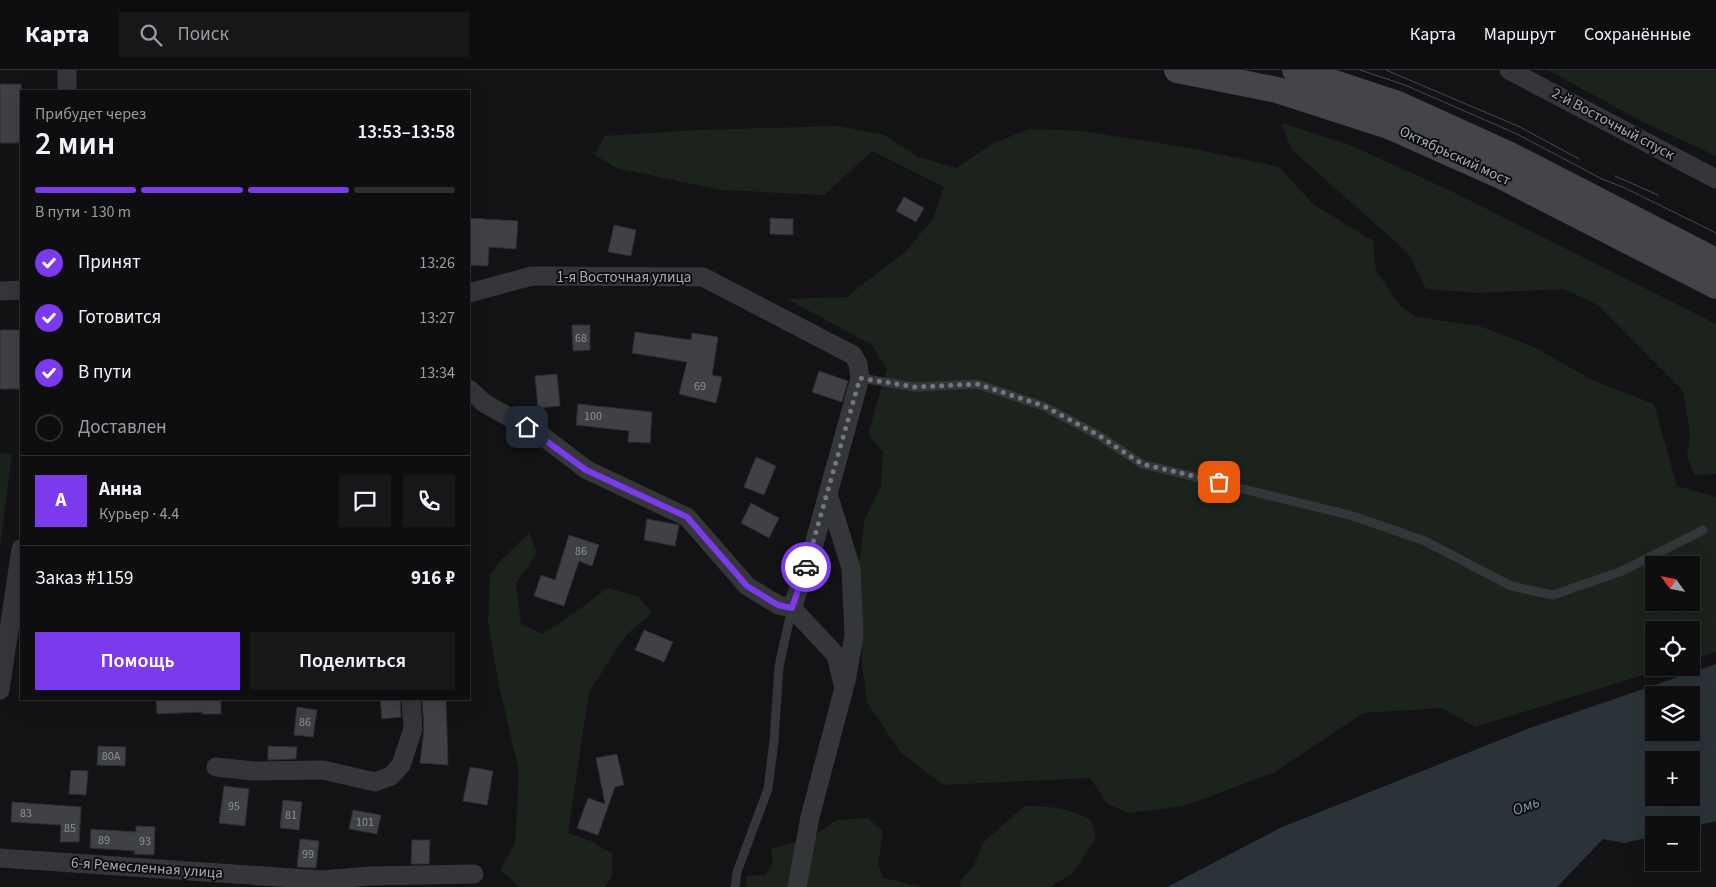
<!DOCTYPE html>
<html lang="ru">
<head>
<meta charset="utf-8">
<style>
  body { margin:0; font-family:"Source Sans 3",sans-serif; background:#171719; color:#f1f3f6; height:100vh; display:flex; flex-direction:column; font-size:19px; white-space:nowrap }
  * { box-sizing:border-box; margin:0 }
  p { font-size:16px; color:#9b9c9f }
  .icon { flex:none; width:28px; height:28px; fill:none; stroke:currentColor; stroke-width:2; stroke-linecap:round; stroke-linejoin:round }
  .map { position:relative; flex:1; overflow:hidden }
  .drawer { position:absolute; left:20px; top:20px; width:450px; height:610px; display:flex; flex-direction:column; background:#0e0e10; border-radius:0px; box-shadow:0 5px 20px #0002,0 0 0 1px #2e2e30 }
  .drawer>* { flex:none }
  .needle { width:32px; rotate:303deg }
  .controls { position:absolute; left:1645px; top:486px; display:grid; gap:10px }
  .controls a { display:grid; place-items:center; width:55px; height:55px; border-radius:0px; background:#0e0e10; box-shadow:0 5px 20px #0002,0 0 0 1px #2e2e30; font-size:25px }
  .pin { position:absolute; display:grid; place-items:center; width:42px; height:42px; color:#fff; margin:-21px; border-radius:10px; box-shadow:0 2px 8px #0006 }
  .courier { position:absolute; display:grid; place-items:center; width:50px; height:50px; margin:-25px; border:4px solid #7c3aed; border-radius:50%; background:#fff; color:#222; box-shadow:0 1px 6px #0007 }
  .summary em { font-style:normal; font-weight:600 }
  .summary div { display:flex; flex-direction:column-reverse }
  .summary { display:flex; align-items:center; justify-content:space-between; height:85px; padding:0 15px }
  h1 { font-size:32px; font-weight:600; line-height:38px }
  .bar { display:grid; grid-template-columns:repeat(4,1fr); gap:8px 5px; align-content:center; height:60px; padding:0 15px }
  .bar i { height:6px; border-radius:4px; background:#2e2e30 }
  .bar .current { background:#7c3aed }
  .bar p { grid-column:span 4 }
  .line { display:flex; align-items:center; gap:12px; padding:0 15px; border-top:1px solid #2e2e30 }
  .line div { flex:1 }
  .round { display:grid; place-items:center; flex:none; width:52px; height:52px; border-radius:0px; background:#171719 }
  ol { padding:0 15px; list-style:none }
  li { display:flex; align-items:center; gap:15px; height:55px }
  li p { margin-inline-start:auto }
  li .icon { padding:5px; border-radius:50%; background:#7c3aed; color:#fff; stroke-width:4 }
  li:last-child { color:#9b9c9f }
  li i { width:28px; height:28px; border:2px solid #2e2e30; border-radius:50% }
  .primary-button { display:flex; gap:10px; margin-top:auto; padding:10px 15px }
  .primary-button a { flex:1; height:58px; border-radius:0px; background:#7c3aed; color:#fff; font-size:20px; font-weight:600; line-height:58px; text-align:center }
  .primary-button a+a { background:#171719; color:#f1f3f6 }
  header { display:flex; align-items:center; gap:30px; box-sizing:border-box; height:70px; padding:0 25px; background:#0e0e10; border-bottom:1px solid #2e2e30 }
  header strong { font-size:24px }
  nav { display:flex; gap:28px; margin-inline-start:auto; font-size:18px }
  .search { width:350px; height:45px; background:#171719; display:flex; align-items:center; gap:12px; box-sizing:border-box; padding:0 18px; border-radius:0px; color:#9b9c9f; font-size:19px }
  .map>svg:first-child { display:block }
  .green { fill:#1c231c; fill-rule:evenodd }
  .water { fill:#2a3338; fill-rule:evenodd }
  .building { fill:#3f4145; stroke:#2d2e31 }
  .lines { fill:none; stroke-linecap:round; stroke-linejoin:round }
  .service { stroke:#35363a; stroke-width:9 }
  .minor { stroke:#35363a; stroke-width:19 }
  .secondary { stroke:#43454a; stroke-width:26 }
  .tram { stroke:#484a4f; stroke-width:1 }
  .done { stroke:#72767d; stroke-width:5; stroke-dasharray:0 9 }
  .route { stroke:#7c3aed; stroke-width:6 }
  .labels { text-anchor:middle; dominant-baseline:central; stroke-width:4; stroke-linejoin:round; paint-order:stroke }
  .number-label { font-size:12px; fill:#8c9099 }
  .street-label { font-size:15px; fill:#a5abb5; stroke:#0e0e10 }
  .water-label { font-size:16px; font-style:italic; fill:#7d9baf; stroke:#0e0e10 }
</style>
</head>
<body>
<header>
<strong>Карта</strong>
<div class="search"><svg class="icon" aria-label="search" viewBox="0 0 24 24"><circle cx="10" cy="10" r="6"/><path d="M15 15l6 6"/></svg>Поиск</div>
<nav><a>Карта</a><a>Маршрут</a><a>Сохранённые</a></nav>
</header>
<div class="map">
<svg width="1716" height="817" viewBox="0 0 1716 817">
  <rect width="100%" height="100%" fill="#131315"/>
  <g class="green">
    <path d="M 1548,0 L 1716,0 L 1716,86 L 1639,50 Z"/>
    <path d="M 1282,53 L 1350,75 L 1453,122 L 1716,254 L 1716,404 L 1694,405 L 1687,386 L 1690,364 L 1683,321 L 1598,235 L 1564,219 L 1478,223 L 1426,219 L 1408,183 L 1291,79 Z"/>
    <path d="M 837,56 L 885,65 L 918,87 L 956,98 L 994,73 L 1029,59 L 1082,61 L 1195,79 L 1279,97 L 1313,134 L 1373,171 L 1376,201 L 1401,237 L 1417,247 L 1479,256 L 1532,276 L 1592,310 L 1654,334 L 1677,416 L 1716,427 L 1716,582 L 1691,590 L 1691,560 L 1654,560 L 1654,598 L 1666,598 L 1475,657 L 1442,638 L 1363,643 L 1273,703 L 1184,736 L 1129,743 L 1107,733 L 1090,708 L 943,715 L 901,683 L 867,632 L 862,593 L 857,509 L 865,448 L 881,416 L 883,382 L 868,364 L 887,299 L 872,275 L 787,229 L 847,227 L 906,181 L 933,149 L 944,117 L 872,81 L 824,125 L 721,120 L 616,98 L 595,85 L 605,66 L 699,60 ZM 1654,495 L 1691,495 L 1691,532 L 1654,532 Z"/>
    <path d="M 12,383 L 0,478 L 0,384 Z"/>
    <path d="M 529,463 L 537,483 L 516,513 L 521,554 L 542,564 L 569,547 L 608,518 L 639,527 L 652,543 L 626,565 L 589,622 L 568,763 L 591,771 L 612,784 L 612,806 L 605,817 L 520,817 L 500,800 L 515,773 L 519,702 L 499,615 L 488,552 L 490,505 L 501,490 Z"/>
    <path d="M 1024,736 C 1049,736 1069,738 1091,750 L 1096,768 L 1072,804 L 1049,817 L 961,817 L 959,812 L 973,797 L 983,773 Z"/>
    <path d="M 868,748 L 883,761 L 878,794 L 883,808 L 923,817 L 746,817 L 747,806 L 766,805 L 773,792 L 771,778 L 793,773 L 815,765 L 836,750 Z"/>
  </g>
  <path class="water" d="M 1716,594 L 1716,751 L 1691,757 L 1691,755 L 1654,755 L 1654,766 L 1625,773 L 1603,769 L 1557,817 L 1167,817 L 1280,758 L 1527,659 ZM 1654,625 L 1691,625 L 1691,662 L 1654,662 ZM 1654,690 L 1691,690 L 1691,728 L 1654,728 Z"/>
  <g class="building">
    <rect x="0" y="14" width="21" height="59"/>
    <path d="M 904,127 L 924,138 L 916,152 L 896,141 Z"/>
    <path d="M 469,148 L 518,151 L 516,179 L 489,177 L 488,196 L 469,195 Z"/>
    <path d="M 770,148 L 793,149 L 793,165 L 770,164 Z"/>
    <path d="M 614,155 L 636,160 L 631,186 L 608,182 Z"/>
    <path d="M 572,255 L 590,255 L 590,280 L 573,281 Z"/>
    <rect x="0" y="260" width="21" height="59"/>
    <path d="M 635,262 L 691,270 L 692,263 L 718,267 L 712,305 L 722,307 L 716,333 L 679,324 L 687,292 L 632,283 Z"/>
    <path d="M 819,301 L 848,311 L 842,332 L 812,322 Z"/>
    <path d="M 557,304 L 560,336 L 538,338 L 535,306 Z"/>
    <path d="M 578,334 L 652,342 L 650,373 L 628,372 L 629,361 L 576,355 Z"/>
    <path d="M 756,387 L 776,396 L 764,425 L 744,417 Z"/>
    <path d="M 751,433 L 779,448 L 769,468 L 741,453 Z"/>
    <path d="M 647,449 L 679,455 L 675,476 L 644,470 Z"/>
    <path d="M 569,465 L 599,475 L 592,496 L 579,491 L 564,536 L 534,526 L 541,505 L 555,510 Z"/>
    <path d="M 644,560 L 673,572 L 664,592 L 635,580 Z"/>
    <path d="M 156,629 L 221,629 L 221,644 L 202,644 L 202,642 L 157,644 Z"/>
    <path d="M 380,629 L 400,629 L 401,647 L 382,649 Z"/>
    <path d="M 422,629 L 446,629 L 448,695 L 420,693 L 424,659 Z"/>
    <path d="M 297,637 L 317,640 L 313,667 L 294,665 Z"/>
    <path d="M 98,676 L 126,677 L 125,696 L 97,695 Z"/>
    <path d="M 268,676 L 297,677 L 296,689 L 268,690 Z"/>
    <path d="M 617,684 L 624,715 L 615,717 L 598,765 L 577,758 L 588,728 L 605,734 L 596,688 Z"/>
    <path d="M 470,697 L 493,701 L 487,735 L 463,731 Z"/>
    <path d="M 71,700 L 88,701 L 86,725 L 69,724 Z"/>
    <path d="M 224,716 L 249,719 L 245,756 L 219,753 Z"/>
    <path d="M 283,730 L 302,732 L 299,760 L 280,758 Z"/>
    <path d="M 12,732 L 81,737 L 79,772 L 60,772 L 61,755 L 11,752 Z"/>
    <path d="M 353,740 L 381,745 L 377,764 L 349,759 Z"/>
    <path d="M 136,756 L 155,757 L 154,785 L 134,784 L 135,781 L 90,778 L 91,759 L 136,762 Z"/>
    <path d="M 300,769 L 319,771 L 316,798 L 297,797 Z"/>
    <path d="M 412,770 L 430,770 L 429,794 L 411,794 Z"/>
  </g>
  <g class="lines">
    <g class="service">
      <path d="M 860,308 L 915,317 L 977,314 L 1043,336 L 1098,365 L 1142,394 L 1353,446 L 1425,471 L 1511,516 L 1553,525 L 1622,501 L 1703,460"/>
      <path d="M 735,817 L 737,802 L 768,719 L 774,671 L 779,596 L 792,538"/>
    </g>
    <g class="minor">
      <path d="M 67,0 L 67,21"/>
      <path d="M 1509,0 L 1716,109"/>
      <path d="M 0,221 L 21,220"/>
      <path d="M 469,223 L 532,206 L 703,207 L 853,285 L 858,294 L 860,308 L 813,478 L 792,538"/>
      <path d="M 469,319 L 484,333 L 541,365 L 587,400 L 687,447 L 747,516 L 778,535 L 792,538"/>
      <path d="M 828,424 L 851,498 L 854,565 L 846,612"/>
      <path d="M 792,538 L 836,585 L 844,618 L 810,747 L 797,817"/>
      <path d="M 0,620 L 21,479"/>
      <path d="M 216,697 L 253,701 L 323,700 L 375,712 L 391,706 L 401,695 L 413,659 L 411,629"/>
      <path d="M 0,788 L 322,810 L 370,806 L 474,804"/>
    </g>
    <g class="secondary">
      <path d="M 1177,0 L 1277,20 L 1389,56 L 1499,105 L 1716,216"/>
      <path d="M 1295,0 L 1398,34 L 1508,84 L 1716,191"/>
    </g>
    <g class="tram">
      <path d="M 1360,0 L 1405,15 L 1517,64 L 1602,109 L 1625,118 L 1716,163"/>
      <path d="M 1386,0 L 1520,57 L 1579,89"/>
      <path d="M 1615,106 L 1658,125"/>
    </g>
  </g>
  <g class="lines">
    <path class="done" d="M 806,497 L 860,308 L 915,317 L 977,314 L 1044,336 L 1098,365 L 1142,394 L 1219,412"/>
    <path class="route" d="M 527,357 L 586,400 L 687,447 L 747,516 L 778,535 L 792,538 L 806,497"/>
  </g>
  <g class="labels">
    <g class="number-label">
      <text x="581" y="268">68</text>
      <text x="700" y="316">69</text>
      <text x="593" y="346">100</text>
      <text x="581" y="481">86</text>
      <text x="305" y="652">86</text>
      <text x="111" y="686">80А</text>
      <text x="234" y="736">95</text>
      <text x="26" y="743">83</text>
      <text x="291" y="745">81</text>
      <text x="365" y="752">101</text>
      <text x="70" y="758">85</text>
      <text x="104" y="770">89</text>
      <text x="145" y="771">93</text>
      <text x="308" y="784">99</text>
    </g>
    <g class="street-label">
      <text transform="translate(1613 54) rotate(28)">2-й Восточный спуск</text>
      <text transform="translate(1455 86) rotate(25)">Октябрьский мост</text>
      <text x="624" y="207">1-я Восточная улица</text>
      <text transform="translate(147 798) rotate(4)">6-я Ремесленная улица</text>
    </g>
    <g class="water-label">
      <text transform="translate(1526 736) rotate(-20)">Омь</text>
    </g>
  </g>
</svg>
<div class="controls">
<a><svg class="needle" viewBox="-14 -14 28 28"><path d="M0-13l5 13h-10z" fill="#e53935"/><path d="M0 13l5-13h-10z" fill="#9b9c9f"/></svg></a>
<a><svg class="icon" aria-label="locate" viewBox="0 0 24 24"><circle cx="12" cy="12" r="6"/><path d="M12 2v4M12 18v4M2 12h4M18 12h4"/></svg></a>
<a><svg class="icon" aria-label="layers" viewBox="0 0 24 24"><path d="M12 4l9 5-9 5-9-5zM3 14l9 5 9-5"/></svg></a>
<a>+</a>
<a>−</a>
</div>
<div class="pin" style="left:1219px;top:412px;background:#ea580c"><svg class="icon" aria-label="bag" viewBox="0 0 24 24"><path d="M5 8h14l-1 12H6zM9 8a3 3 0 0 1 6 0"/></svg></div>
<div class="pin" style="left:527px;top:357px;background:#1f2937"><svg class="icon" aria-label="home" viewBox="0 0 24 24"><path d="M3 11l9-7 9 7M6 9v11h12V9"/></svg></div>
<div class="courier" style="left:806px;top:497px"><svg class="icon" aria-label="car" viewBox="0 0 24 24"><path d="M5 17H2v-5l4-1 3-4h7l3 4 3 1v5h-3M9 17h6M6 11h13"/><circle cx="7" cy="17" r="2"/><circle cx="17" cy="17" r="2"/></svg></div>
<section class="drawer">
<div class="summary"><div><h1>2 мин</h1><p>Прибудет через</p></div><em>13:53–13:58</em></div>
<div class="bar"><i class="current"></i><i class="current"></i><i class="current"></i><i></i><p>В пути · 130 m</p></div>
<ol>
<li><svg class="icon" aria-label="check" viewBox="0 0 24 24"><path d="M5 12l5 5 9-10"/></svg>Принят<p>13:26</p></li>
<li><svg class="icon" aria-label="check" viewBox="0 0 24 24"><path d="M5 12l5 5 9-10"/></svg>Готовится<p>13:27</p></li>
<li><svg class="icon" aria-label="check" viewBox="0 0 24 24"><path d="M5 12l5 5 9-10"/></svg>В пути<p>13:34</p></li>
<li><i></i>Доставлен</li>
</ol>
<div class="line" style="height:90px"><b class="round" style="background:#7c3aed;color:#fff">А</b><div><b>Анна</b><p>Курьер · 4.4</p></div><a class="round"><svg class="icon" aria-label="chat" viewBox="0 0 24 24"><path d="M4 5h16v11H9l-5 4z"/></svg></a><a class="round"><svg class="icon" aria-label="phone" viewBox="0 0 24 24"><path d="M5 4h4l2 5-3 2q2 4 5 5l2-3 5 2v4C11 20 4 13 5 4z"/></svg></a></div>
<div class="line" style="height:65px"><div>Заказ #1159</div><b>916 ₽</b></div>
<div class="primary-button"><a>Помощь</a><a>Поделиться</a></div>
</section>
</div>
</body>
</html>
